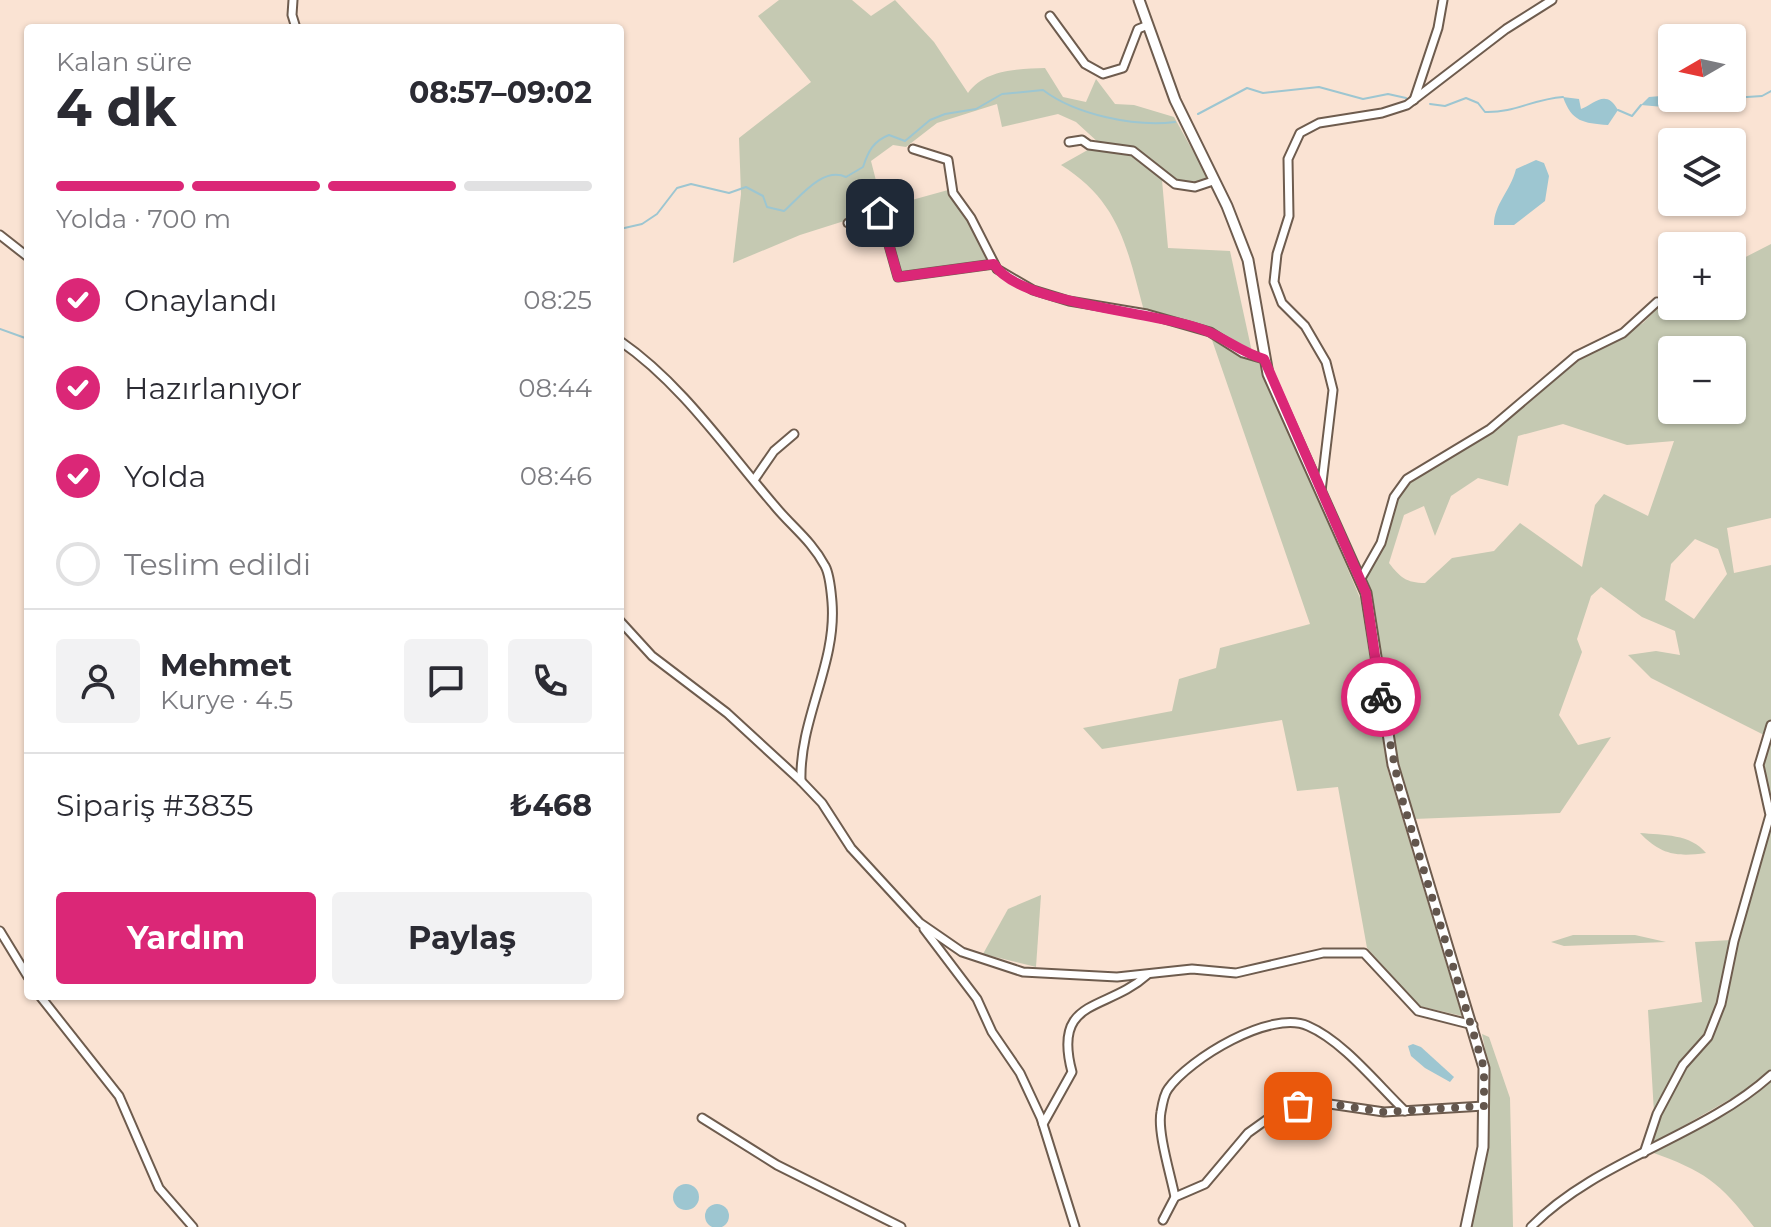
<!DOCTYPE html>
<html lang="tr">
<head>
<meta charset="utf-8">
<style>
  body { margin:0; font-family:Montserrat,sans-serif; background:#f2f2f3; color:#2b2b33; height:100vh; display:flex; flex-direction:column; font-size:30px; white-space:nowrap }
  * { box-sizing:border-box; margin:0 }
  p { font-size:26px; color:#7c7c81 }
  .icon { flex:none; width:44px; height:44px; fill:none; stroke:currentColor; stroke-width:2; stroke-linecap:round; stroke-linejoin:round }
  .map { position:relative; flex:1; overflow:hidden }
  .panel { position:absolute; left:24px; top:24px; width:600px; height:976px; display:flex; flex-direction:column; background:#fff; border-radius:8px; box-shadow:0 2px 6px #0004 }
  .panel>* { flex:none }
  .needle { width:52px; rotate:261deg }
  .tools { position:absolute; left:1658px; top:24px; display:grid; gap:16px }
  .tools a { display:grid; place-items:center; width:88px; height:88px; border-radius:8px; background:#fff; box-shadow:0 2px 6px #0004; font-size:40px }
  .pin { position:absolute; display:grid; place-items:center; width:68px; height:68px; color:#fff; margin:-34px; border-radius:16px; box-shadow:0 4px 12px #0006 }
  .courier { position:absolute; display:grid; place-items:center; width:80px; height:80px; margin:-40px; border:6px solid #db2777; border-radius:50%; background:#fff; color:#222; box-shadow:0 2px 10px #0007 }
  .headline em { font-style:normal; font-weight:700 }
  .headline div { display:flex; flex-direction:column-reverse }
  .headline { display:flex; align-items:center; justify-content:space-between; height:136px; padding:0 32px }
  h1 { font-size:52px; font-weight:700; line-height:60px }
  .bar { display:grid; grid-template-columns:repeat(4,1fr); gap:12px 8px; align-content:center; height:96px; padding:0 32px }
  .bar i { height:10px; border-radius:6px; background:#e1e1e2 }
  .bar .active { background:#db2777 }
  .bar p { grid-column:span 4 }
  .line { display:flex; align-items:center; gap:20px; padding:0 32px; border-top:2px solid #e1e1e2 }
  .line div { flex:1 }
  .round { display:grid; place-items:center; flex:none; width:84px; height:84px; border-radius:8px; background:#f2f2f3 }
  ol { padding:0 32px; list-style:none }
  li { display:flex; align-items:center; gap:24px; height:88px }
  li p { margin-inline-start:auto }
  li .icon { padding:8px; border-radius:50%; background:#db2777; color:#fff; stroke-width:4 }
  li:last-child { color:#7c7c81 }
  li i { width:44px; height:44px; border:4px solid #e1e1e2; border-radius:50% }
  .cta { display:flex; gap:16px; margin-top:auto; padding:16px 32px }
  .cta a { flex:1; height:92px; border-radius:8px; background:#db2777; color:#fff; font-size:32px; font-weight:700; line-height:92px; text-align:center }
  .cta a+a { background:#f2f2f3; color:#2b2b33 }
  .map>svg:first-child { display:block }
  .green { fill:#c5c9b2; fill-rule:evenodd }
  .water { fill:#9dc6d1 }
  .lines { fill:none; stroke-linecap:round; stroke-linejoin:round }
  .stream { stroke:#9dc6d1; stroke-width:2 }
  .street-casing { stroke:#6e5c4e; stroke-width:11 }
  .secondary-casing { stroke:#6e5c4e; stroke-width:13 }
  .street { stroke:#fff; stroke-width:7 }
  .secondary { stroke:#fff; stroke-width:9 }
  .done { stroke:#63564d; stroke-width:8; stroke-dasharray:0 14.4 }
  .route { stroke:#db2777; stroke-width:10 }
</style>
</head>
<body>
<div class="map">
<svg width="1771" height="1227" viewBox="0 0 1771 1227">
  <rect width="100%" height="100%" fill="#fae3d3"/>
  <g class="green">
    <path d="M 779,0 L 852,0 L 871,16 L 895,0 L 934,42 L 968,93 C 985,69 1019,69 1045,68 L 1063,97 L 1086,102 L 1096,79 L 1115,104 L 1134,105 L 1174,117 L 1208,178 L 1194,184 L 1175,181 L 1135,149 L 1100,144 L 1076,122 L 1058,114 L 1002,127 L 997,104 L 937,123 L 906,147 L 893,145 L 871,161 L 883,208 L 948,190 L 969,218 L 991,262 L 900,274 L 882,209 L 800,235 L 733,263 L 741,194 L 739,138 L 811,82 L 758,16 Z"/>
    <path d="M 1093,147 L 1130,153 L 1162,180 L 1168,248 L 1230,251 L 1252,352 L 1210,329 L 1144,311 C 1127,248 1120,202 1061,165 Z"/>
    <path d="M 1771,244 L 1771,518 L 1727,528 L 1734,573 L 1771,565 L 1771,719 L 1764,735 L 1651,678 L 1628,655 L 1656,651 L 1680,655 L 1675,631 L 1642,617 L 1601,587 L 1591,596 L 1577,639 L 1582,652 L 1559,715 L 1578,745 L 1611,737 L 1560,813 L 1414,819 L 1400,772 L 1365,574 L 1397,499 L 1408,482 L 1494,430 L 1576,359 L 1643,323 L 1672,293 L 1672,306 L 1732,306 L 1732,264 ZM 1672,350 L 1732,350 L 1732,410 L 1672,410 ZM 1563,424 L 1627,445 L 1674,441 L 1648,516 L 1604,494 L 1595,505 L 1582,567 L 1520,523 L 1494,551 L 1452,558 L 1425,583 C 1406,583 1400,577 1389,563 L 1404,515 L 1424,506 L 1435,536 L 1451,496 L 1478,478 L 1508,486 L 1518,436 ZM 1695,539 L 1718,549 L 1727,574 L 1694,619 L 1665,600 L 1671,564 Z"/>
    <path d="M 1212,340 L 1260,362 L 1360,598 L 1388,771 L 1462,1016 L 1419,1006 L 1367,948 L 1338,787 L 1297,791 L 1282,720 L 1102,749 L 1083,728 L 1172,711 L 1179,679 L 1216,668 L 1220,648 L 1310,624 Z"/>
    <path d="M 1771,732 L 1771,807 L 1762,768 Z"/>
    <path d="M 1771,825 L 1771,1070 L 1755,1085 L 1650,1145 L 1660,1115 L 1686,1067 L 1710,1040 L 1723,1006 L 1754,874 Z"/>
    <path d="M 1640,833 C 1663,835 1691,834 1706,853 C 1677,857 1661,855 1640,833 Z"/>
    <path d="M 1041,895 L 1036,967 L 983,954 L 1008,909 Z"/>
    <path d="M 1573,935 L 1635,935 L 1666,942 L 1564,946 L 1551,942 Z"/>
    <path d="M 1732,940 L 1719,1003 L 1706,1036 L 1654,1113 L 1648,1010 L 1702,1002 L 1695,942 Z"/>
    <path d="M 1482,1034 L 1489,1037 L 1510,1098 L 1513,1227 L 1471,1227 C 1488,1161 1497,1101 1482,1034 Z"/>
    <path d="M 1771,1079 L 1771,1227 L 1754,1227 C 1720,1182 1704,1171 1651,1152 L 1700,1129 Z"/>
  </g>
  <g class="water">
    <path d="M 1667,89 L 1672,90 L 1672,98 L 1716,98 L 1705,107 L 1686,109 L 1641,105 L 1649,97 L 1661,96 Z"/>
    <path d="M 1563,97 L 1579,99 L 1581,109 C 1594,104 1606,88 1618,110 L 1608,125 C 1583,123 1572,122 1563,97 Z"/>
    <path d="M 1536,160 L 1544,163 L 1549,176 L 1545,201 L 1514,225 L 1494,225 C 1494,204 1510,192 1516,169 Z"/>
    <path d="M 1413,1044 L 1421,1047 L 1454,1077 L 1450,1082 L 1425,1068 L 1411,1056 L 1408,1046 Z"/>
    <circle cx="686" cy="1197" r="13"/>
    <circle cx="717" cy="1216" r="12"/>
  </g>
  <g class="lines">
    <g class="stream">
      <path d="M 1732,98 L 1762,96 L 1771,91"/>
      <path d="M 1430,104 L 1445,106 L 1466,98 L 1478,103 L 1485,112 C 1515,113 1533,99 1563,97"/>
      <path d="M 1618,110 L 1632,116 L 1641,105"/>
      <path d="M 1198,114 L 1247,88 L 1263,93 L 1319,87 L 1363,99 L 1388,94 L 1406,98"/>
      <path d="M 620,229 L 642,224 L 657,214 L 677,188 L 691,184 L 729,193 L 746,187 L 763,196 L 767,207 L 784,211 C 800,197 823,166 846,177 L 863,167 C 868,152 873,141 889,135 L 905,141 L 930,120 L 945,114 L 976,109 L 1002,94 L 1043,90 C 1076,115 1135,127 1175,122"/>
      <path d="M 0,329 L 28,339"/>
    </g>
    <g class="street-casing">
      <g id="street">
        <path d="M 293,0 L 292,15 L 296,28"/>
        <path d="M 1050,16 L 1085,64 L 1103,74 L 1123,68 L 1138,29 L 1148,25"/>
        <path d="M 1414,100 L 1438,28 L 1443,0"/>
        <path d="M 1069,142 L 1082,140 L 1089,145 L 1133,151 L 1175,184 L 1195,187 L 1213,181"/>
        <path d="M 913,149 L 948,160 L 953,193 L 971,218 L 997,269 L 1033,290 L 1069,301 L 1147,314 L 1210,332 L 1243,353 L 1264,359"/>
        <path d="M 848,223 L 880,213 L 898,277 L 994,264"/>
        <path d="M 0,235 L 28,257"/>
        <path d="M 620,341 C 681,383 726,449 774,505 C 791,526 812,541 825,566 C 830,575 831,591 832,602 C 837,664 799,719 801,781"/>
        <path d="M 754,480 L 774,451 L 794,434"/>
        <path d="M 1321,491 L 1333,390 L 1326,362 L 1305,326 L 1282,303 L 1274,282 L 1277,254 L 1289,216 L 1288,159 L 1300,133 L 1319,123 L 1382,113 L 1407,105 L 1506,29 L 1552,0"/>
        <path d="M 1360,580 L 1381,543 L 1394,497 L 1407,479 L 1490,429 L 1576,356 L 1623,333 L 1657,302"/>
        <path d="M 620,621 L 652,656 L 727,713 L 801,781 L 822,803 L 851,848 L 920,923 L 962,952 L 1023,972 L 1117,977 L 1192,969 L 1236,973 L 1323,953 L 1364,953 L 1418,1011 L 1473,1025"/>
        <path d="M 924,929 L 977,999 L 992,1032 L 1020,1073 L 1041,1118 L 1075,1227"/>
        <path d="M 0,931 L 28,977"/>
        <path d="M 40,996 L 119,1096 L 159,1188 L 193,1227"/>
        <path d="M 702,1118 L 777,1165 L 901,1227"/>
        <path d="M 1043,1124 L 1072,1072 C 1052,997 1106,1012 1147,975"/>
        <path d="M 1644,1153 L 1657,1114 L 1683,1065 L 1708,1037 L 1721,1004 L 1734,941 L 1770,815 L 1759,765 L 1771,725"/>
        <path d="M 1175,1197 C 1171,1176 1157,1132 1161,1112 C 1162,1106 1164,1094 1168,1089 C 1189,1059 1271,1009 1308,1026 C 1343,1041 1377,1084 1405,1111"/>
        <path d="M 1163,1220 L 1175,1197 L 1205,1184 L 1248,1133 L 1280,1110 L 1316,1102 L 1384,1112 L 1484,1106"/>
        <path d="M 1531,1227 C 1596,1160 1703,1137 1771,1075"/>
      </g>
    </g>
    <g class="secondary-casing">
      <path id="secondary" d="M 1139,0 L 1175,100 L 1227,206 L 1248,260 L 1268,374 L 1366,593 L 1393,765 L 1484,1068 L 1483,1147 L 1466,1227"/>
    </g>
    <use href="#street" class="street"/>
    <use href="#secondary" class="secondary"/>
  </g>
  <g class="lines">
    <path class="done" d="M 1298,1106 L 1316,1102 L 1384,1112 L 1484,1106 L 1484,1068 L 1400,792 L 1381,697"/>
    <path class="route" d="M 880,213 L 898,277 L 994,264 C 1018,306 1162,311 1209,332 C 1229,341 1243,353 1264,359 L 1366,593 L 1381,697"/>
  </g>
</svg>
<div class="tools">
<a><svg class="needle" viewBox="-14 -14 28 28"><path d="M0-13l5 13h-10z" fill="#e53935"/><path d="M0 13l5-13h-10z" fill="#7c7c81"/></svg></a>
<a><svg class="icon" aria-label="layers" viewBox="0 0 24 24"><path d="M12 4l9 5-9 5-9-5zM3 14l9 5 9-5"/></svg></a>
<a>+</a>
<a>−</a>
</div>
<div class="pin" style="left:1298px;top:1106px;background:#ea580c"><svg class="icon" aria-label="bag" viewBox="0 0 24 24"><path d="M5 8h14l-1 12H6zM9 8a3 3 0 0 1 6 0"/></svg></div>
<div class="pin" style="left:880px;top:213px;background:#1f2937"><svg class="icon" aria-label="home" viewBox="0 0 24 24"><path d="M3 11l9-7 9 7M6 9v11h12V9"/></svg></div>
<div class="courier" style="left:1381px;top:697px"><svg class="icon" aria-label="bike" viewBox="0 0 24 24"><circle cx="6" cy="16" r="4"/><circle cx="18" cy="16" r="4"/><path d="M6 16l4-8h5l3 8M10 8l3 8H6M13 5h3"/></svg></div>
<section class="panel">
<div class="headline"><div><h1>4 dk</h1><p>Kalan süre</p></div><em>08:57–09:02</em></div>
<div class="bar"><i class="active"></i><i class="active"></i><i class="active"></i><i></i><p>Yolda · 700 m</p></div>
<ol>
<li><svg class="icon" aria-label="check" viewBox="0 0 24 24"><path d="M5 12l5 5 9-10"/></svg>Onaylandı<p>08:25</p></li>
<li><svg class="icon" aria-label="check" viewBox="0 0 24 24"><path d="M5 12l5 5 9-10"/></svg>Hazırlanıyor<p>08:44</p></li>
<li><svg class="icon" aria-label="check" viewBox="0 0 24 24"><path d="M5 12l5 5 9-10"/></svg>Yolda<p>08:46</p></li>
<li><i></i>Teslim edildi</li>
</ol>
<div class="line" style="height:144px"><a class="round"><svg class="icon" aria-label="person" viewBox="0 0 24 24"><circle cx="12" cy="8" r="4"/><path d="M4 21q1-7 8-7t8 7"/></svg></a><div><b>Mehmet</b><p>Kurye · 4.5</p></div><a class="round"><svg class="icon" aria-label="chat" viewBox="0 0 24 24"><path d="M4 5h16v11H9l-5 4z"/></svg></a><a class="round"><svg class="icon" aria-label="phone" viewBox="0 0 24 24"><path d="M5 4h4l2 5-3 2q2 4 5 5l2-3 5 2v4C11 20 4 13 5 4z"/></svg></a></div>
<div class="line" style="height:104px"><div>Sipariş #3835</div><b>₺468</b></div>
<div class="cta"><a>Yardım</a><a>Paylaş</a></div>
</section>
</div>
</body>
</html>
